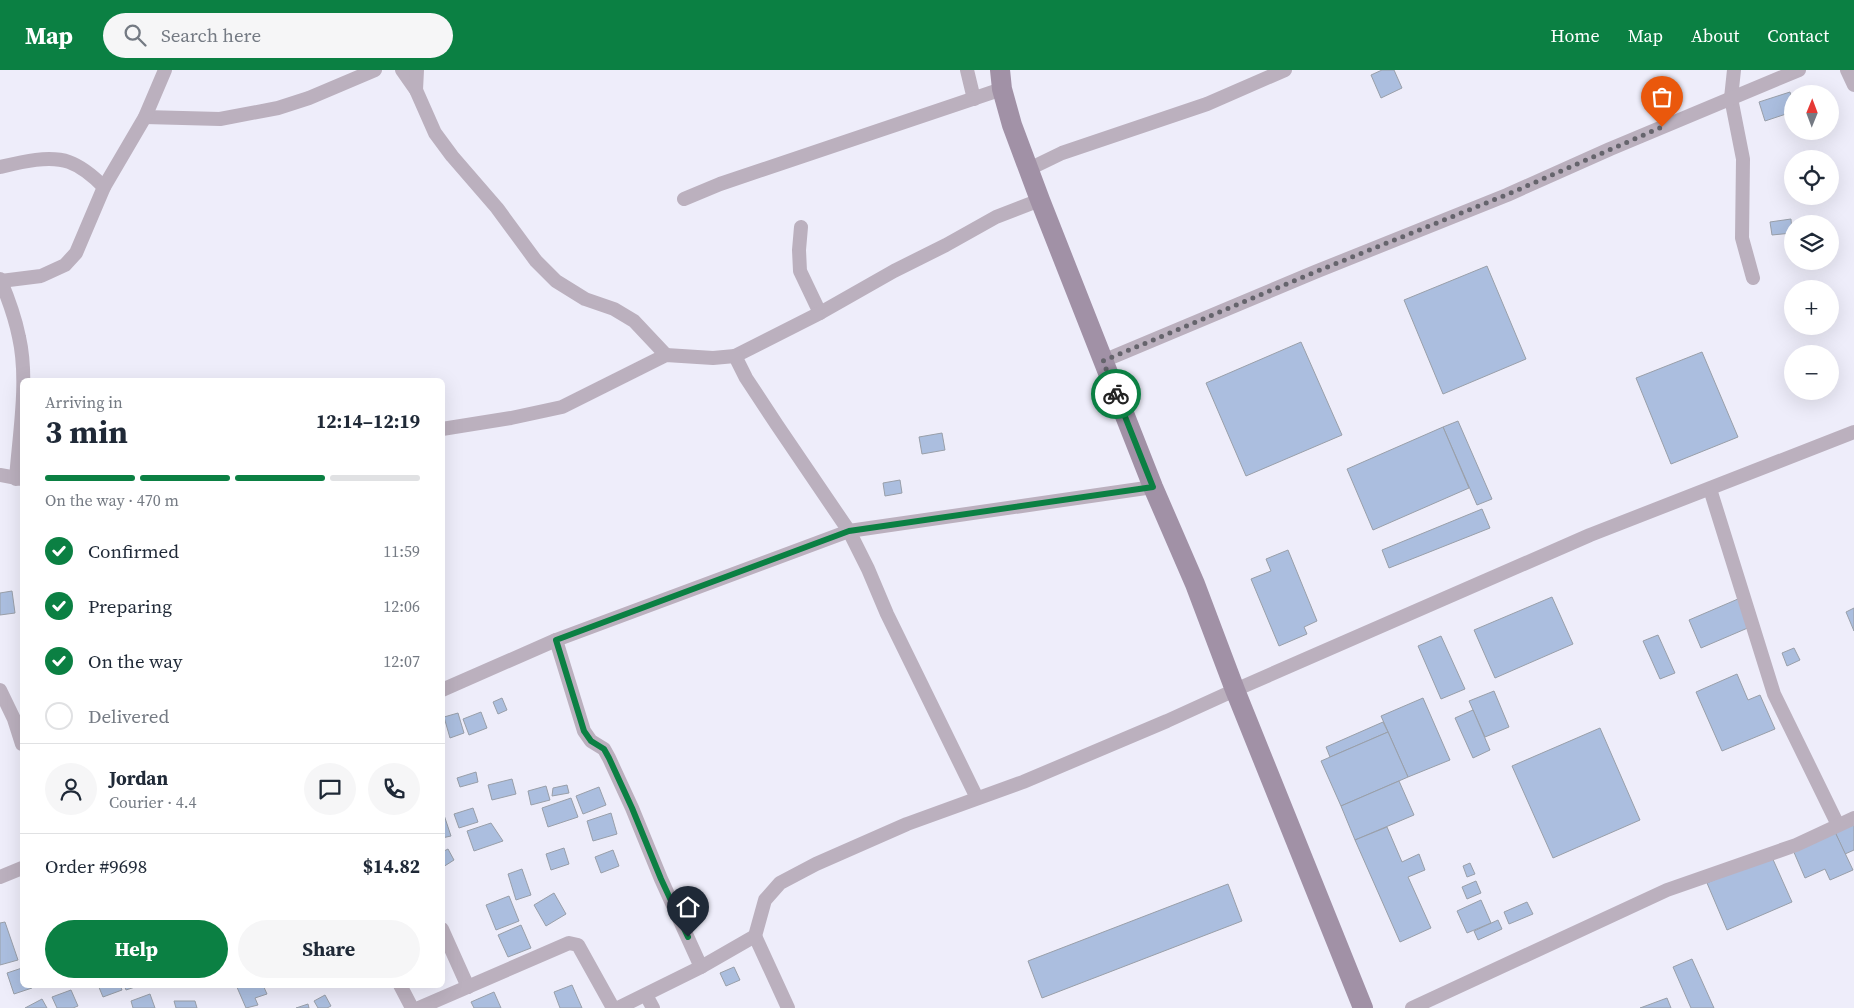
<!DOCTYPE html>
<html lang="en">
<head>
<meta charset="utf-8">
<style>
  body { margin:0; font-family:"Source Serif 4",serif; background:#f6f6f7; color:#1f2937; height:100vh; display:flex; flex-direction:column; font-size:19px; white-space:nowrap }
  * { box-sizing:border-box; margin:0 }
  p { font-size:16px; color:#747a83 }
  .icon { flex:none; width:28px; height:28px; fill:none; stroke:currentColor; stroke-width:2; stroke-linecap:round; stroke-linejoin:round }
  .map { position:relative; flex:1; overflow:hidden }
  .panel { position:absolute; left:20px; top:308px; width:425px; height:610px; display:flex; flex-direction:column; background:#fff; border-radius:8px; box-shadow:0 5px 20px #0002 }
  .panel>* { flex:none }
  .needle { width:32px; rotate:1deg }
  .controls { position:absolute; left:1784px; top:15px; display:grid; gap:10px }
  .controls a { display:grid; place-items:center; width:55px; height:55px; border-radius:50%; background:#fff; box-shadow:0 5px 20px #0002; font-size:25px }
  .pin { position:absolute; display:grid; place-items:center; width:42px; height:42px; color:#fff; margin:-51px -21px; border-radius:50% 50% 50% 0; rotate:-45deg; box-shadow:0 0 5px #0007 }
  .pin .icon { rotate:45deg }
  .courier { position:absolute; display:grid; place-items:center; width:50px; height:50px; margin:-25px; border:4px solid #0b8043; border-radius:50%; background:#fff; color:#222; box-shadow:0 1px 6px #0007 }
  .headline em { font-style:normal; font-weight:700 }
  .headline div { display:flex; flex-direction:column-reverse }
  .headline { display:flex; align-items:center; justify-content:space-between; height:85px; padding:0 25px }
  h1 { font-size:32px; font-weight:700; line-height:38px }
  .bar { display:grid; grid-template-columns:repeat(4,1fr); gap:8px 5px; align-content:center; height:60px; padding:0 25px }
  .bar i { height:6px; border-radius:4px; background:#e0e1e3 }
  .bar .selected { background:#0b8043 }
  .bar p { grid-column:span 4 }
  .line { display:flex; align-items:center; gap:12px; padding:0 25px; border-top:1px solid #e0e1e3 }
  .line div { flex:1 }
  .round { display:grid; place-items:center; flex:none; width:52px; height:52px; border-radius:26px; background:#f6f6f7 }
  ol { padding:0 25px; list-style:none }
  li { display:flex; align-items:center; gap:15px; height:55px }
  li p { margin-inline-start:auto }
  li .icon { padding:5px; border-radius:50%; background:#0b8043; color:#fff; stroke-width:4 }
  li:last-child { color:#747a83 }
  li i { width:28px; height:28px; border:2px solid #e0e1e3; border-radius:50% }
  .action { display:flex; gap:10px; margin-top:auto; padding:10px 25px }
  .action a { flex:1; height:58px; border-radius:30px; background:#0b8043; color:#fff; font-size:20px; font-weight:700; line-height:58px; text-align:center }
  .action a+a { background:#f6f6f7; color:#1f2937 }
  header { display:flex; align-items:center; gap:30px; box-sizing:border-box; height:70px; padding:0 25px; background:#0b8043; color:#fff }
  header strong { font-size:24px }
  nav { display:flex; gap:28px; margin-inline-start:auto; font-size:18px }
  .search { width:350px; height:45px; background:#f6f6f7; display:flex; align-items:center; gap:12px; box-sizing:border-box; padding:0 18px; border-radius:28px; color:#747a83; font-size:19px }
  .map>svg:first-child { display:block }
  .building { fill:#abbedf; stroke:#999fa9 }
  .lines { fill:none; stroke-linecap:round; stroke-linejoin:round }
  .street { stroke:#bbb0be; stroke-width:14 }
  .secondary { stroke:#a191a6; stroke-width:20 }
  .done { stroke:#65646c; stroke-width:5; stroke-dasharray:0 9 }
  .route { stroke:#0b8043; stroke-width:6 }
</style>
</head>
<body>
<header>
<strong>Map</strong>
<div class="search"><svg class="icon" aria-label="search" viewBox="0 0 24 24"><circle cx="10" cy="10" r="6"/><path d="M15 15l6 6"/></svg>Search here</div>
<nav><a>Home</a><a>Map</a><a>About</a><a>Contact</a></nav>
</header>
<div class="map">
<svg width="1854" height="938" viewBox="0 0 1854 938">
  <rect width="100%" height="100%" fill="#eeedfa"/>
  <g class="building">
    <path d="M 1382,0 L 1394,0 L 1402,18 L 1381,28 L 1371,5 Z"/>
    <path d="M 1790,22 L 1792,30 L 1792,42 L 1765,51 L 1759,32 Z"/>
    <path d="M 1791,149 L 1792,163 L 1772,165 L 1770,152 Z"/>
    <path d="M 1487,196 L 1526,289 L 1443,324 L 1404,230 Z"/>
    <path d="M 1301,272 L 1342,365 L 1246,406 L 1206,313 Z"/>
    <path d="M 1702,282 L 1738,367 L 1671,394 L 1636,308 Z"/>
    <path d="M 1458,351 L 1492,429 L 1477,435 L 1443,357 Z"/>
    <path d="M 1443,357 L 1469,418 L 1373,460 L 1347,399 Z"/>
    <path d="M 942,363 L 945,380 L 922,384 L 919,367 Z"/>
    <path d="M 900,410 L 902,423 L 885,426 L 883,413 Z"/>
    <path d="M 1482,439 L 1490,458 L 1389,498 L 1382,480 Z"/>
    <path d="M 1288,480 L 1317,551 L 1304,557 L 1307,564 L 1279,576 L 1251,509 L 1271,501 L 1266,489 Z"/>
    <path d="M 12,521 L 15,543 L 0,545 L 0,523 Z"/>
    <path d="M 1552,527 L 1573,574 L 1495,608 L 1474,560 Z"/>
    <path d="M 1738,529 L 1750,557 L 1701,578 L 1689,550 Z"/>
    <path d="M 1854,538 L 1854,561 L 1846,542 Z"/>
    <path d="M 1658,565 L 1675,603 L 1660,609 L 1643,571 Z"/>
    <path d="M 1441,566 L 1465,619 L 1441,629 L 1418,576 Z"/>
    <path d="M 1794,578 L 1800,590 L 1787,596 L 1782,583 Z"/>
    <path d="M 1737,604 L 1748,630 L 1760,625 L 1775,659 L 1722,681 L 1696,622 Z"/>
    <path d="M 1494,621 L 1509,657 L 1485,667 L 1469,631 Z"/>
    <path d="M 502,628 L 507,640 L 498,644 L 493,632 Z"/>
    <path d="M 1423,628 L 1450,690 L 1408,707 L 1381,646 Z"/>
    <path d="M 1473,640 L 1490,680 L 1473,688 L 1455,648 Z"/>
    <path d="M 481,642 L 487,658 L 469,665 L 463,649 Z"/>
    <path d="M 458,643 L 464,663 L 450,668 L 444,647 Z"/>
    <path d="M 1383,652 L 1388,662 L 1330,687 L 1326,677 Z"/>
    <path d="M 1600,658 L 1640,750 L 1553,788 L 1512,696 Z"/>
    <path d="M 1388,662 L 1408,707 L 1341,736 L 1321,691 Z"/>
    <path d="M 476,702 L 478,712 L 460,717 L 457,708 Z"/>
    <path d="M 512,709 L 516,724 L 492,730 L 488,715 Z"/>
    <path d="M 1399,711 L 1414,745 L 1355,770 L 1341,736 Z"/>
    <path d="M 567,715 L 569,723 L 552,726 L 553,718 Z"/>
    <path d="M 546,716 L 550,730 L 531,735 L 528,721 Z"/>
    <path d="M 599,717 L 606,735 L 583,744 L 576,726 Z"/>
    <path d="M 571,728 L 578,747 L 548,757 L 542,738 Z"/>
    <path d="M 473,738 L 478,752 L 459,758 L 454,744 Z"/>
    <path d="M 611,743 L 617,764 L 593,771 L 587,751 Z"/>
    <path d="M 442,745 L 444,745 L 451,766 L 442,768 Z"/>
    <path d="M 491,753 L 503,771 L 474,781 L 467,761 Z"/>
    <path d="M 1854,754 L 1854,780 L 1845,784 L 1835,762 Z"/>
    <path d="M 1387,757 L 1402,792 L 1419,784 L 1425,800 L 1408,807 L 1431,858 L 1400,872 L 1355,770 Z"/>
    <path d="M 1835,762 L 1853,800 L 1830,810 L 1825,799 L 1805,808 L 1793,780 Z"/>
    <path d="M 564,778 L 569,794 L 551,800 L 546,784 Z"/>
    <path d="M 448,779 L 454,790 L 443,797 L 442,782 Z"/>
    <path d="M 613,780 L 619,796 L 601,803 L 595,787 Z"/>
    <path d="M 1771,785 L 1792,832 L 1727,860 L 1707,813 Z"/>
    <path d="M 1470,793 L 1475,804 L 1467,807 L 1463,796 Z"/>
    <path d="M 522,799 L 531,825 L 516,830 L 508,804 Z"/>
    <path d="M 1476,811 L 1481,823 L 1467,829 L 1462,817 Z"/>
    <path d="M 1228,814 L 1242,851 L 1042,928 L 1028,891 Z"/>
    <path d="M 554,823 L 566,844 L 546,856 L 534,835 Z"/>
    <path d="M 509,826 L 519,851 L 496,860 L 486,835 Z"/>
    <path d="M 1481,830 L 1491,853 L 1467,863 L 1457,841 Z"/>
    <path d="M 1527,832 L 1533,844 L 1509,854 L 1504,842 Z"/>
    <path d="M 1498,850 L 1502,859 L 1478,870 L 1474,861 Z"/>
    <path d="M 5,852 L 18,890 L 0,895 L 0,853 Z"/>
    <path d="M 521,855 L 531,878 L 508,887 L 498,865 Z"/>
    <path d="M 1692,889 L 1714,938 L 1691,938 L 1673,897 Z"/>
    <path d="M 734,897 L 740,910 L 726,916 L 720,903 Z"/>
    <path d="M 22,898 L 22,915 L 31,915 L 32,918 L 14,924 L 7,903 Z"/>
    <path d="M 98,915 L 120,915 L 122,920 L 103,927 Z"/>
    <path d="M 124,915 L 141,915 L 126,920 Z"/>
    <path d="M 236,915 L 263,915 L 267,924 L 255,928 L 258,935 L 246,938 Z"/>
    <path d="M 572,915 L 582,938 L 560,938 L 554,922 Z"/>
    <path d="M 71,920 L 78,936 L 73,938 L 57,938 L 52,927 Z"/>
    <path d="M 494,922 L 501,938 L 474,938 L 471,932 Z"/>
    <path d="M 150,924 L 155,938 L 133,938 L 131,931 Z"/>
    <path d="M 325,925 L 331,936 L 327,938 L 318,938 L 314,931 Z"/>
    <path d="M 1667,928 L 1671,938 L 1640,938 Z"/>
    <path d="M 42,929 L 47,938 L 25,938 Z"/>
    <path d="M 174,931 L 195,931 L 197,938 L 176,938 Z"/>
    <path d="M 308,934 L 309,938 L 296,938 Z"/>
  </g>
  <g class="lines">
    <g class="street">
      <path d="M 402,0 L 416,20 L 435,63 L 452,86 L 497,138 L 536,191 L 556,211 L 585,229 L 614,239 L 634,251 L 666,285"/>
      <path d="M 967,0 L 974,29"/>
      <path d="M 1734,0 L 1731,28 L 1743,89 L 1742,168 L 1753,208"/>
      <path d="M 1847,0 L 1854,15"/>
      <path d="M 416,20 L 417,0"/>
      <path d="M 145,47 L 220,49 L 278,38 L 309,28 L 375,0"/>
      <path d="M 0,97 C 21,92 49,85 69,92 C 83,97 94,107 104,117"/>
      <path d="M 1029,99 L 1062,83 L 1207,34 L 1285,0"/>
      <path d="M 684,129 L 720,114 L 1002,19"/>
      <path d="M 801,157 L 799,180 L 800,201 L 820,243"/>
      <path d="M 0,209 C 8,228 15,247 19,267 C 29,311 19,365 16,409"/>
      <path d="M 1,211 L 41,206 L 65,195 L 76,183 L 104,117 L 145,47 L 165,0"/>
      <path d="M 735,286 L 820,243 L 894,201 L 946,175 L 996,147 L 1040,130"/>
      <path d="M 1103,291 L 1315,202 L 1507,125 L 1610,79 L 1799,0"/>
      <path d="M 442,359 L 511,348 L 562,337 L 666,285 L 713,288 L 735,286 L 746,308 L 777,355 L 849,461 L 868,499 L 887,544 L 977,728"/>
      <path d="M 0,405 L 22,409"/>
      <path d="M 1710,419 L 1774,624 L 1838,755"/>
      <path d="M 556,570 L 584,661 L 591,671 L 604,679 L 609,688 L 632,738 L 661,809 L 701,897"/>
      <path d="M 0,620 L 14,649 L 22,674"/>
      <path d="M 442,620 L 556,570 L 849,461 L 1153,417"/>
      <path d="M 0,807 L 22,798"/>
      <path d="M 442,859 L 468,917"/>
      <path d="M 755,866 L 788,938"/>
      <path d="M 400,915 L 412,938"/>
      <path d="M 646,925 L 653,938"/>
      <path d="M 419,938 L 569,873 L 578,875 L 613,938"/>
      <path d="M 618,938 L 701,897 L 755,866 L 765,830 L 780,813 L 816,794 L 907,754 L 1023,712 L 1167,651 L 1235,620 L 1590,465 L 1854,362"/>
      <path d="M 1412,938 L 1667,820 L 1796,775 L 1854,748"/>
    </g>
    <path class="secondary" d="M 1000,0 L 1002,19 L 1012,55 L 1040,130 L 1153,417 L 1195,514 L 1235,620 L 1363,938"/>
  </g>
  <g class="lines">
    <path class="done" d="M 1116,324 L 1103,291 L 1315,202 L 1506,125 L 1662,57"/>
    <path class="route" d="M 688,867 L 661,809 L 632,738 L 609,688 L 604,679 L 591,671 L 584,661 L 556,570 L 849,461 L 1153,417 L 1116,324"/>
  </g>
</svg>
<div class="controls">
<a><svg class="needle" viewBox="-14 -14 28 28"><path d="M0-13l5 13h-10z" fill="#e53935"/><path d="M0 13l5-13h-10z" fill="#747a83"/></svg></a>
<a><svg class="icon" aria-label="locate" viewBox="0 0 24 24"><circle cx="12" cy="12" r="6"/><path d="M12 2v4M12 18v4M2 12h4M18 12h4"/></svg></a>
<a><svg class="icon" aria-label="layers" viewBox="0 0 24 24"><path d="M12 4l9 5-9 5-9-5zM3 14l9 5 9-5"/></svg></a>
<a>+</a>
<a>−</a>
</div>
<div class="pin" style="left:1662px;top:57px;background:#ea580c"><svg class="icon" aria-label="bag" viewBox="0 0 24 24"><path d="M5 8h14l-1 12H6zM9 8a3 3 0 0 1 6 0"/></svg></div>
<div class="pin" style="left:688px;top:867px;background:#1f2937"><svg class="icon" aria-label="home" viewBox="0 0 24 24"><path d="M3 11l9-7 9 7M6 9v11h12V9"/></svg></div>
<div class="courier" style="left:1116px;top:324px"><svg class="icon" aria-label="bike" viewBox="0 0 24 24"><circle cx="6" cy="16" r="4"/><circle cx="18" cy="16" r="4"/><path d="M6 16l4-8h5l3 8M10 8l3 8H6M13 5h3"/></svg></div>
<section class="panel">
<div class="headline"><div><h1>3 min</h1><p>Arriving in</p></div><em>12:14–12:19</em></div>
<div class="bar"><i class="selected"></i><i class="selected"></i><i class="selected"></i><i></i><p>On the way · 470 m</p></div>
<ol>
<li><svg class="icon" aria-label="check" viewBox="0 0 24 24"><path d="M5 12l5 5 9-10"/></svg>Confirmed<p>11:59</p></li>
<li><svg class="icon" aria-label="check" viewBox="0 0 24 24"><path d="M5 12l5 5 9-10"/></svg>Preparing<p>12:06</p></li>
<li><svg class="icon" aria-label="check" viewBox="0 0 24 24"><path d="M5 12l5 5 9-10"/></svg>On the way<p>12:07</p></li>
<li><i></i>Delivered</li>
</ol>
<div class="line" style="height:90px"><a class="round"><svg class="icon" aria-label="person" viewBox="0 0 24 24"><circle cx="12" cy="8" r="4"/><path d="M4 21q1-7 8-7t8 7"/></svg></a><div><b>Jordan</b><p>Courier · 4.4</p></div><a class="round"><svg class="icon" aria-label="chat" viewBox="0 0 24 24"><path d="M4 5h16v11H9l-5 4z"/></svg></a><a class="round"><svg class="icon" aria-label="phone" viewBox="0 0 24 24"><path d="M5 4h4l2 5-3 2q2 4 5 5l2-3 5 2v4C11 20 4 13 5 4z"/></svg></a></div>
<div class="line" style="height:65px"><div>Order #9698</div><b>$14.82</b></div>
<div class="action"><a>Help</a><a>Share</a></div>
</section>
</div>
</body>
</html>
